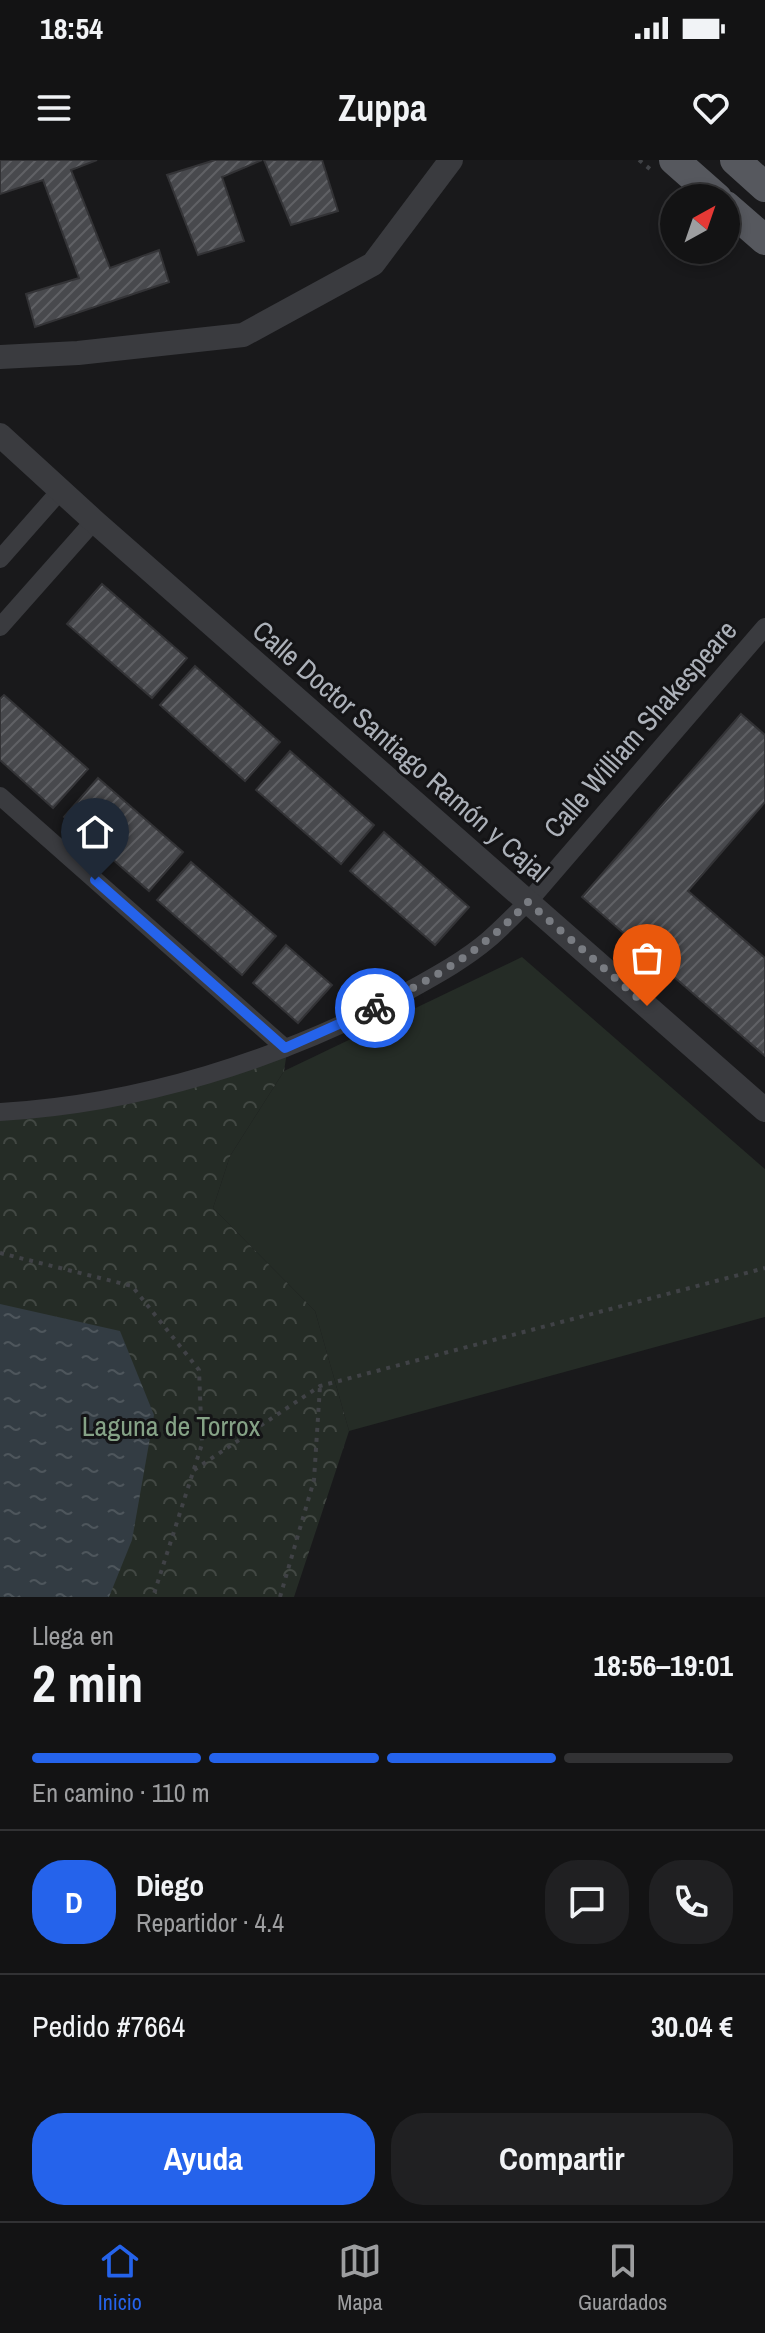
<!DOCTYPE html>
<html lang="es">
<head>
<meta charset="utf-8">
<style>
  body { margin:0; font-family:"Archivo Narrow",sans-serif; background:#202022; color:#f1f3f6; height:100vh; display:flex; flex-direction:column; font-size:30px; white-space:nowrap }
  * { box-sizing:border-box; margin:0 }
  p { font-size:26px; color:#9d9ea0 }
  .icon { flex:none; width:44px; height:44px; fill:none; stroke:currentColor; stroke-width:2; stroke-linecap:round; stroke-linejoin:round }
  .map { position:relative; height:1437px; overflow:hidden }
  .panel { display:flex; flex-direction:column; background:#131314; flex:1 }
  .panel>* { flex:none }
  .needle { width:52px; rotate:40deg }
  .tools { position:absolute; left:660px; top:24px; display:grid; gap:16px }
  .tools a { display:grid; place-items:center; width:80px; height:80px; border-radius:50%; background:#131314; box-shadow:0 4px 12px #0003,0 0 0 2px #323234; font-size:40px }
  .pin { position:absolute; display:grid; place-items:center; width:68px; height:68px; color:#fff; margin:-82px -34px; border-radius:50% 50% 50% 0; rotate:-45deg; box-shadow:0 0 8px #0007 }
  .pin .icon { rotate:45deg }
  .courier { position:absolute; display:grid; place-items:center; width:80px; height:80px; margin:-40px; border:6px solid #2563eb; border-radius:50%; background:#fff; color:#222; box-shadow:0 2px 10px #0007 }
  .headline em { font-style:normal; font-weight:800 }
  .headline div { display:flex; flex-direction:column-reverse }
  .headline { display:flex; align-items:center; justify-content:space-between; height:136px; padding:0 32px }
  h1 { font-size:52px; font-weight:800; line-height:60px }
  .bar { display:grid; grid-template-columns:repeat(4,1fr); gap:12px 8px; align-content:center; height:96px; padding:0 32px }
  .bar i { height:10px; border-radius:6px; background:#323234 }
  .bar .selected { background:#2563eb }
  .bar p { grid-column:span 4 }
  .line { display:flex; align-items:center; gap:20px; padding:0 32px; border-top:2px solid #323234 }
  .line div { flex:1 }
  .round { display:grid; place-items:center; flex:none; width:84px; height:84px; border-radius:32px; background:#202022 }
  .action { display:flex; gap:16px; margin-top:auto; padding:16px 32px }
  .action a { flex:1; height:92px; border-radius:32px; background:#2563eb; color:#fff; font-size:32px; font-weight:800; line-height:92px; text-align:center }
  .action a+a { background:#202022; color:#f1f3f6 }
  .status { display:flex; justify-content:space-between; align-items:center; height:56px; padding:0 40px; background:#131314; direction:ltr }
  .status svg { height:22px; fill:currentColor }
  header { display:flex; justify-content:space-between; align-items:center; height:104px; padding:0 32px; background:#131314; font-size:36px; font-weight:800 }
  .tabs { display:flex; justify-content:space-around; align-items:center; height:112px; border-top:2px solid #323234; background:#131314; font-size:22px; color:#9d9ea0 }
  .tabs a { display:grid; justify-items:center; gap:4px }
  .tabs .selected { color:#2563eb }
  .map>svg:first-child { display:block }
  .green { fill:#252c26 }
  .forest { fill:url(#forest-crowns) }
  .water { fill:url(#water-ripples) }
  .building { fill:url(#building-hatch); stroke:#333336; stroke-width:2 }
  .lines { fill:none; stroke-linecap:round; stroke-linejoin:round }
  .path { stroke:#404246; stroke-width:4; stroke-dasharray:4 6; stroke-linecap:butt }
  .minor { stroke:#3a3b3f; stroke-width:18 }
  .tertiary { stroke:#3a3b3f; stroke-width:24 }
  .primary { stroke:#56585e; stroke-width:30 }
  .done { stroke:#797c82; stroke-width:8; stroke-dasharray:0 14.4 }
  .route { stroke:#2563eb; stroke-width:10 }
  .labels { text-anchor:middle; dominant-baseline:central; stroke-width:6; stroke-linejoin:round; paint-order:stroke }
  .street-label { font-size:28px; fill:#acb1b9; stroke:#141416 }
  .park-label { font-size:28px; fill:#85a286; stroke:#141416 }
</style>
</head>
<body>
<div class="status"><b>18:54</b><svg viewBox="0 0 49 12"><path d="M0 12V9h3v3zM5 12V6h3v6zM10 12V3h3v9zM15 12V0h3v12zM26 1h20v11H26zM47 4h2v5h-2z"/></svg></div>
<header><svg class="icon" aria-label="menu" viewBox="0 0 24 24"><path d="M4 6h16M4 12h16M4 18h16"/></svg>Zuppa<svg class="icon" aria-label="heart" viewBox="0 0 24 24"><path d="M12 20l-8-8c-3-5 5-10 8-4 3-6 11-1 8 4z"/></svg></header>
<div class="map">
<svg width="765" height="1437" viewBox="0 0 765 1437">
  <defs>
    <pattern id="forest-crowns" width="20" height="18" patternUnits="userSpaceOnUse" patternTransform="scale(2)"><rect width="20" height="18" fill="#252c26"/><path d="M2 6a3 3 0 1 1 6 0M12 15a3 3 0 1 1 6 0" fill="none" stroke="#424843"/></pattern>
    <pattern id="water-ripples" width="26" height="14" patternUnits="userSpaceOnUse" patternTransform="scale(2)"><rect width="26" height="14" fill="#333c43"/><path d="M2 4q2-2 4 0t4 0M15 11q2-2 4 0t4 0" fill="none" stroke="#4e565c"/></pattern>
    <pattern id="building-hatch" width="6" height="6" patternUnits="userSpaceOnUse" patternTransform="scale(2)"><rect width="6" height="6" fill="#48494d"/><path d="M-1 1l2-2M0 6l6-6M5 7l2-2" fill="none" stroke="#606165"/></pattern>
  </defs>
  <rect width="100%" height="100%" fill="#19191b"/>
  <path class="green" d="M 522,797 L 765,1009 L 765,1157 L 349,1271 L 315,1151 L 213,1048 L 230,996 L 284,911 Z"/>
  <path class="forest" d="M 288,885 L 284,911 L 230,996 L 213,1048 L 315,1151 L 349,1271 L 294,1437 L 0,1437 L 0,951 L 147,930 Z"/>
  <path class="water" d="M 0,1144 L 120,1171 L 154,1255 L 132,1380 L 109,1437 L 0,1437 Z"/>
  <g class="building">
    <path d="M 0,0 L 97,0 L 71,10 L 110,108 L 159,90 L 169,122 L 35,167 L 26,134 L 79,118 L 43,20 L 0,34 Z"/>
    <path d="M 215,0 L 262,0 L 222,17 L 244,81 L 198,95 L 167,15 Z"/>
    <path d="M 264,0 L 322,0 L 338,51 L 291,65 Z"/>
    <path d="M 102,424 L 187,498 L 152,538 L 67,464 Z"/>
    <path d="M 195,506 L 280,582 L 245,621 L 160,545 Z"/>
    <path d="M 4,535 L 88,609 L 53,648 L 0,600 L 0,539 Z"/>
    <path d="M 741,554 L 765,575 L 765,642 L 688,731 L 765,798 L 765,896 L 582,737 Z"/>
    <path d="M 290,591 L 374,665 L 341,704 L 256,630 Z"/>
    <path d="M 98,618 L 183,692 L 149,731 L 64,657 Z"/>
    <path d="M 384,672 L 469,747 L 435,785 L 350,711 Z"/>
    <path d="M 191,702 L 276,776 L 242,815 L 157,740 Z"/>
    <path d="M 286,785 L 332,825 L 298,863 L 253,823 Z"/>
  </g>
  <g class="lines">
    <g class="path">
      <path d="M 639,0 L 650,9"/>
      <path d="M 0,1093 L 132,1126 L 199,1210 L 202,1284 L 153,1437"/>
      <path d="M 194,1310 L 320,1226 L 765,1108"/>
      <path d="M 280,1437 L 314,1320 L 320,1226"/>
    </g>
    <g class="minor">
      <path d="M 0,399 L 60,331"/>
      <path d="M 0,467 L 94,361"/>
      <path d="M 0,636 L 285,888"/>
      <path d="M 0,952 C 139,944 279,900 401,835 C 431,818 462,802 488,780 C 502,768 515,754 528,742 L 765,467"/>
    </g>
    <g class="tertiary">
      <path d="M 0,197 L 78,193 L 243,175 L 373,104 L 451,0"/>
      <path d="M 0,275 L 94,361 L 765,950"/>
    </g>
    <g class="primary">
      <path d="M 674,0 L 717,38"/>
      <path d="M 735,0 L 765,27"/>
      <path d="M 726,46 L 765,80"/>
    </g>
  </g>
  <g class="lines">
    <path class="done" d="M 375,848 C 413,828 453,808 487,780 C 502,769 515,755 528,742 L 647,846"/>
    <path class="route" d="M 95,720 L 285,888 L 375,848"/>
  </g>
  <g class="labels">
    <g class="street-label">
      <text transform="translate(640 569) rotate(-49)">Calle William Shakespeare</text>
      <text transform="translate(401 591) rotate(41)">Calle Doctor Santiago Ramón y Cajal</text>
    </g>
    <g class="park-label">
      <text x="171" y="1266">Laguna de Torrox</text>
    </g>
  </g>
</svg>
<div class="tools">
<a><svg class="needle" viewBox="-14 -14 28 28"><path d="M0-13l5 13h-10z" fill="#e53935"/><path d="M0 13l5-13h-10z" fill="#9d9ea0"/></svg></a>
</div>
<div class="pin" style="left:647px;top:846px;background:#ea580c"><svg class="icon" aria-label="bag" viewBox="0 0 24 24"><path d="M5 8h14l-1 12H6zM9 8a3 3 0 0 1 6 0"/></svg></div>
<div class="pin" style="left:95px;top:720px;background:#1f2937"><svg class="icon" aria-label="home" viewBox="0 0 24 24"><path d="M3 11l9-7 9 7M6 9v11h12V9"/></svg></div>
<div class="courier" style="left:375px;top:848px"><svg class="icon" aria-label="bike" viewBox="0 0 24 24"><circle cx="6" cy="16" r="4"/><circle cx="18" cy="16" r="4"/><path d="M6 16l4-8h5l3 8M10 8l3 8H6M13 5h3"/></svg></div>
</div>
<section class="panel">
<div class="headline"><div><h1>2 min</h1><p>Llega en</p></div><em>18:56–19:01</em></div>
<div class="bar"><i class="selected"></i><i class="selected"></i><i class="selected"></i><i></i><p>En camino · 110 m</p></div>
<div class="line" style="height:144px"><b class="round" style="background:#2563eb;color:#fff">D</b><div><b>Diego</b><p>Repartidor · 4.4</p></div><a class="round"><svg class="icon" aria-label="chat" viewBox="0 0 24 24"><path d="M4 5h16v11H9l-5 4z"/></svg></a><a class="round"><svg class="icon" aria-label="phone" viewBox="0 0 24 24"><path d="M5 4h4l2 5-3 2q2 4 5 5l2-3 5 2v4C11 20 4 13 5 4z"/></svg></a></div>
<div class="line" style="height:104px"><div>Pedido #7664</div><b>30.04 €</b></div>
<div class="action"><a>Ayuda</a><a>Compartir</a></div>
</section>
<nav class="tabs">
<a class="selected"><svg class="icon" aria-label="home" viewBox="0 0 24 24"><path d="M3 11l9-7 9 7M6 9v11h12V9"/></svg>Inicio</a>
<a><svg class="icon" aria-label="map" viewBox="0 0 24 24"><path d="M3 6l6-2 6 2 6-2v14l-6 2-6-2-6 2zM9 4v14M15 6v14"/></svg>Mapa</a>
<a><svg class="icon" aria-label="saved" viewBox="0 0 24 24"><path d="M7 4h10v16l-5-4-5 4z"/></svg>Guardados</a>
</nav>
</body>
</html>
